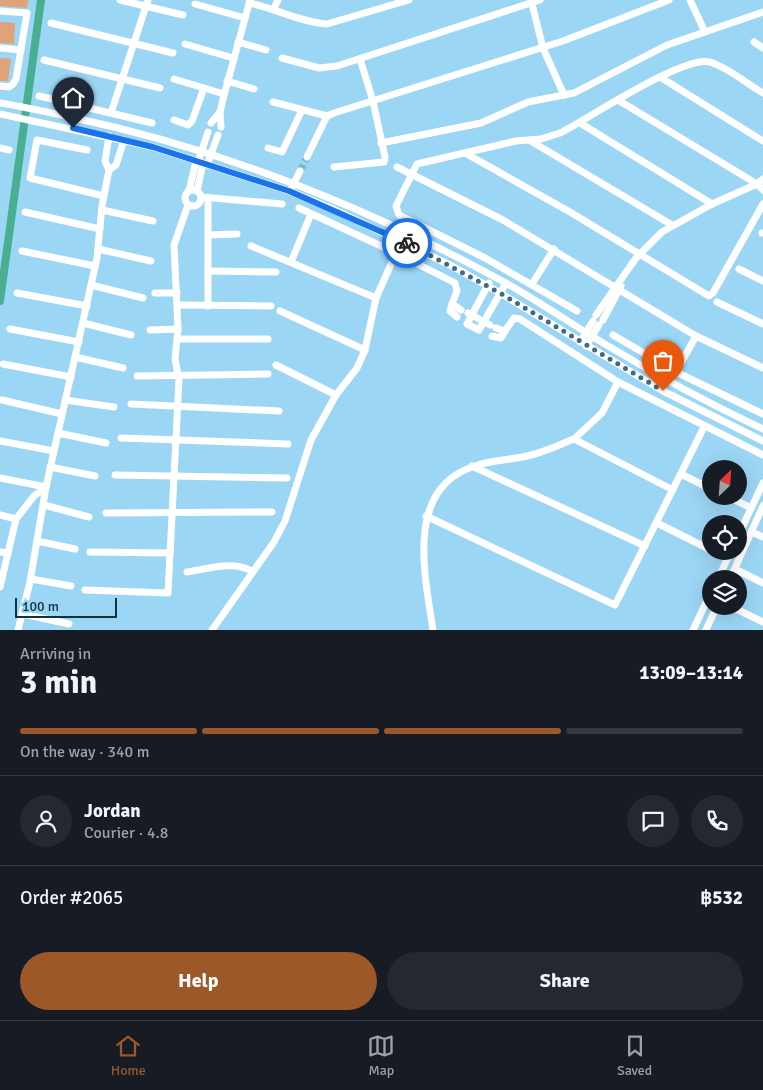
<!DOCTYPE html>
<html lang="en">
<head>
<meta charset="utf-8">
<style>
  body { margin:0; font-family:Signika,sans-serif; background:#242831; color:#f1f3f6; height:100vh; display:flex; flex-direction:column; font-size:19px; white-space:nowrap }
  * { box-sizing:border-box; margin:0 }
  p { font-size:16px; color:#9ea1a6 }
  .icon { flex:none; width:28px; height:28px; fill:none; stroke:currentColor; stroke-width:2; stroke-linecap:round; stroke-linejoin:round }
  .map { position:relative; height:630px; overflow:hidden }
  .details { display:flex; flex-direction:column; background:#171b24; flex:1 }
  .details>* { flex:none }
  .needle { width:32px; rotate:25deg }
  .buttons { position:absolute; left:702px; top:460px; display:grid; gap:10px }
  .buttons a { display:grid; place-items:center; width:45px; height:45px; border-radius:50%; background:#171b24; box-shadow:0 5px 20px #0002; font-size:25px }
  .scale { position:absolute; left:15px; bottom:12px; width:102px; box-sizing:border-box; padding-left:5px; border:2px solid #123241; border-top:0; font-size:14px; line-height:18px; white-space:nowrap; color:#123241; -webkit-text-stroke:4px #9cd6f5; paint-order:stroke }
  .pin { position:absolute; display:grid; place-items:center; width:42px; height:42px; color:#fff; margin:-51px -21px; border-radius:50% 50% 50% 0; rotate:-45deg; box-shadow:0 0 5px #0007 }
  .pin .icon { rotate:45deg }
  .courier { position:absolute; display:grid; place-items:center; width:50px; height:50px; margin:-25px; border:4px solid #1a73e8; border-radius:50%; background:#fff; color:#222; box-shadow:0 1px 6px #0007 }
  .summary em { font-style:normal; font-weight:700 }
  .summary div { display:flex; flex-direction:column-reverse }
  .summary { display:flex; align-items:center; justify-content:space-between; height:85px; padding:0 20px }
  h1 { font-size:32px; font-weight:700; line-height:38px }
  .bar { display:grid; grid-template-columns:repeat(4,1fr); gap:8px 5px; align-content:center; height:60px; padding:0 20px }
  .bar i { height:6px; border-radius:4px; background:#363941 }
  .bar .on { background:#9c5829 }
  .bar p { grid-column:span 4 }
  .line { display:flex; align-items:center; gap:12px; padding:0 20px; border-top:1px solid #363941 }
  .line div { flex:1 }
  .round { display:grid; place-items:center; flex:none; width:52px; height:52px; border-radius:26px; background:#242831 }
  .button { display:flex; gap:10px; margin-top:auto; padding:10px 20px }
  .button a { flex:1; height:58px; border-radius:30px; background:#9c5829; color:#fff; font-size:20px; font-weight:700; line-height:58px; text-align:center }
  .button a+a { background:#242831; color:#f1f3f6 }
  .dock { display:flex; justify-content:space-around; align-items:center; height:70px; border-top:1px solid #363941; background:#171b24; font-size:14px; color:#9ea1a6 }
  .dock a { display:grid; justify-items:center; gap:2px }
  .dock .on { color:#9c5829 }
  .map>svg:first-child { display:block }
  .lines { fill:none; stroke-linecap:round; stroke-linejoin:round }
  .canal { stroke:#4aae93; stroke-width:8 }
  .building { fill:#e1a27a }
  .street-tunnel { stroke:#80b5d1; stroke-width:7; stroke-dasharray:7 3.5; stroke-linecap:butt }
  .street { stroke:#fff; stroke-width:7 }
  .done { stroke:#426b80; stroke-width:5; stroke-dasharray:0 9 }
  .route { stroke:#1a73e8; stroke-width:6 }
</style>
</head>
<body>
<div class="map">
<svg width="763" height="630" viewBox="0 0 763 630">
  <rect width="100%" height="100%" fill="#9cd6f5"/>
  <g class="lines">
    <path class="canal" d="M 0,301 L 41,0"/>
  </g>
  <g class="building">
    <path d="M 0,0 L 28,0 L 27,8 L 0,6 Z"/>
    <path d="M 0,22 L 15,23 L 14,44 L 0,43 Z"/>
    <path d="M 0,58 L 11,59 L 8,81 L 0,81 Z"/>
  </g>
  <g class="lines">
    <path class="street-tunnel" d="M 300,171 L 307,157"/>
    <g class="street">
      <path d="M 120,0 L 183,15"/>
      <path d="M 531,0 L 543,48 L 564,95"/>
      <path d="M 690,0 L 705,32"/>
      <path d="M 249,3 C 274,8 303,23 327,24 L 409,0"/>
      <path d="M 195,4 L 245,18"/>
      <path d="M 274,8 L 278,0"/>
      <path d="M 0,11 L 27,13 L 16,79 L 13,84 L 9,87 L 0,86"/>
      <path d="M 51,23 L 173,53"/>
      <path d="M 238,42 L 266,50"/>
      <path d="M 754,42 L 763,48"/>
      <path d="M 185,44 L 233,58"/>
      <path d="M 0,48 L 21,50"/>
      <path d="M 282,58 L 319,68 L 337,66 L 540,0"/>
      <path d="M 44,60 L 160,88"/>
      <path d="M 660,77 L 763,141"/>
      <path d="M 174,79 L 224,94"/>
      <path d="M 227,81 L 254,89"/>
      <path d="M 39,96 L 152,123"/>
      <path d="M 618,100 L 757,184 L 763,190"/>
      <path d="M 273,102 L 327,116"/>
      <path d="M 0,103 C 24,107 47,112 70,117 C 223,149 367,207 504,282 C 542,303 577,328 615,350 C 663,379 712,405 763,429"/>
      <path d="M 111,113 L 148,0"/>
      <path d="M 0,114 L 153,147 L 289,191 L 333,209 L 452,266 L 500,293 L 663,391 L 763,441"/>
      <path d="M 174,120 L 188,125 L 192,121 L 204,88"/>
      <path d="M 211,123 L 220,112"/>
      <path d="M 580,123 L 712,204"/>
      <path d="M 221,127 L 220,112 L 223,99 L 250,0"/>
      <path d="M 109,136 L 105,161 L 109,170 L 116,165 L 124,140"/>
      <path d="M 529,140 L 672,225"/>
      <path d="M 381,143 L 481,123 L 528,102 L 574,93 L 667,45 L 763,12"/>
      <path d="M 0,148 L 9,150"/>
      <path d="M 268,148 L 282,152 L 302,110"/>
      <path d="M 87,150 L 37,140 L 30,178 L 104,196"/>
      <path d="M 465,153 L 570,212 L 709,296 L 713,293 L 763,204"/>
      <path d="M 307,157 L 327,116 L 334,113 L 563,41 L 669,0"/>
      <path d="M 198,162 L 208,132"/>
      <path d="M 207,165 L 218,135"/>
      <path d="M 334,167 L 384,162 L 385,157 L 373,101 L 360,59"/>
      <path d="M 397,167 L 503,220 L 696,336 L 763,368"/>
      <path d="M 292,187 L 300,171"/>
      <circle cx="193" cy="198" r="8"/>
      <path d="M 189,191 L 196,161"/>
      <path d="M 197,191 L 203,163"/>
      <path d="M 201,197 L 282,204"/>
      <path d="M 299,208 L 396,253"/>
      <path d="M 102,210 L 153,221"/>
      <path d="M 25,212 L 100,229"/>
      <path d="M 762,233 L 763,233"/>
      <path d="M 209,235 L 237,234"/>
      <path d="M 251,246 L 376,298"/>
      <path d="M 98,249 L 151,261"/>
      <path d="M 22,251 L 95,266"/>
      <path d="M 291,262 L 311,214"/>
      <path d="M 739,269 L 763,281"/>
      <path d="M 208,271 L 276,272"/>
      <path d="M 489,283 L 467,324 L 479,330 L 506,283"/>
      <path d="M 532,284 L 554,249"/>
      <path d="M 91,285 L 143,298"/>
      <path d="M 17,293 L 87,306"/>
      <path d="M 155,293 L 177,293"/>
      <path d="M 717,302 L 763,324"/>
      <path d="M 178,305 L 271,306"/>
      <path d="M 208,306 L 208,198"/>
      <path d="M 280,311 L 365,350"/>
      <path d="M 577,311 L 485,258 L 399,215 L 396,206 L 417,164 L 516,141 L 541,139 L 560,133 C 588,119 683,55 710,62 C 729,68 747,84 763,93"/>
      <path d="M 468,313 L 490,325"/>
      <path d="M 596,315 L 636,258 L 662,232 L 712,204 L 757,184 L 763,179"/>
      <path d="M 457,317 L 450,311 L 452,304 L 461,310"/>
      <path d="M 603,320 L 621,286"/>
      <path d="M 83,323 L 131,335"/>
      <path d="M 10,329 L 79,342"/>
      <path d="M 150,330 L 178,329"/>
      <path d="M 505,331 L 514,318 L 520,319 L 618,382 L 763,455"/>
      <path d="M 613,335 L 676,372 L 763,414"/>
      <path d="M 492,336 L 501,338 L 505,331 L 496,328"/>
      <path d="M 178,339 L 268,339"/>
      <path d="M 580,342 L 593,321"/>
      <path d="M 586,346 L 599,325"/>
      <path d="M 75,357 L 123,368"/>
      <path d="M 3,364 L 71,377"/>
      <path d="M 276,365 L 336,395"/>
      <path d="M 676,372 L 696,336"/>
      <path d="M 137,376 L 268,374"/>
      <path d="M 618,382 L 602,413 L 574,439 L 673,490"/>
      <path d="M 2,400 L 62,414"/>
      <path d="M 65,400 L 114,407"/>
      <path d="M 131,404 L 279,411"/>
      <path d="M 58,433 L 106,443"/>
      <path d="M 121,438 L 288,444"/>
      <path d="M 0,441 L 54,451"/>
      <path d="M 472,466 L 645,546"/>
      <path d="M 50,467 L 95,476"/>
      <path d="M 681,474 L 711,489"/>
      <path d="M 115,475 L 287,478"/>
      <path d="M 0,478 L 46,487"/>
      <path d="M 727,496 L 751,508"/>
      <path d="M 44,505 L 89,517"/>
      <path d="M 106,513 L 272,512"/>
      <path d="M 0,515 L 16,519"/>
      <path d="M 426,516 L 615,605 L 704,427"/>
      <path d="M 657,523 L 711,550"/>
      <path d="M 752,532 L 763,537"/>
      <path d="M 739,534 L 763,483"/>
      <path d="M 37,541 L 75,549"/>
      <path d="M 714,551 L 728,558"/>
      <path d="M 0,552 L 8,553"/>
      <path d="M 90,552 L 170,553"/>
      <path d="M 735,569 L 763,583"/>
      <path d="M 187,572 C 208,569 232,560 252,571"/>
      <path d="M 31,579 L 71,586"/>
      <path d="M 718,579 L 731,551"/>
      <path d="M 730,579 L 763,506"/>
      <path d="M 0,587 L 16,519 L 34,496 L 46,487"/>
      <path d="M 85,590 L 168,593 L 179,380 L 175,359 L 178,329 L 174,245 L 188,205"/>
      <path d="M 730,606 L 763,622"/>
      <path d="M 23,614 L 69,624"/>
      <path d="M 18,630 L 30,582 L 46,487 L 97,258 L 102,206 L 109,170"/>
      <path d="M 212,630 L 274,542 L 285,521 L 311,440 L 336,395 L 357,368 L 365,350 L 376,298 L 396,253 L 455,283 L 457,291 L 452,304"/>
      <path d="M 433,630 C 425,576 404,488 475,466 C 492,460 510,460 527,456 C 543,453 559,445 574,439"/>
      <path d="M 693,630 L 711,592"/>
      <path d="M 706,630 L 717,606"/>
    </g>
  </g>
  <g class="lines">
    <path class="done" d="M 407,243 L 500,293 L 663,391"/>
    <path class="route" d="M 73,128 L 153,147 L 289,191 L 407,243"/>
  </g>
</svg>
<div class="buttons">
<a><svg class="needle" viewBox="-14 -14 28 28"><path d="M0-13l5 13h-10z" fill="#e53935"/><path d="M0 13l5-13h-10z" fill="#9ea1a6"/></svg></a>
<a><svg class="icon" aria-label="locate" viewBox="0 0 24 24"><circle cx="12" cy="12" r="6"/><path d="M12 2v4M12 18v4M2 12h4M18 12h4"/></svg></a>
<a><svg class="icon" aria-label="layers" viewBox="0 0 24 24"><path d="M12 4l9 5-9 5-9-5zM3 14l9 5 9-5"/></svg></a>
</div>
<div class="scale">100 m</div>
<div class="pin" style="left:663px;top:391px;background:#ea580c"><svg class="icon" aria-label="bag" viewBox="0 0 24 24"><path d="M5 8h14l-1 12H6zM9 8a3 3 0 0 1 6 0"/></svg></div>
<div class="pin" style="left:73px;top:128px;background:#1f2937"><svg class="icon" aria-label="home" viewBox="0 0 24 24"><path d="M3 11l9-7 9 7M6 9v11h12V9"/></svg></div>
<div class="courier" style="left:407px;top:243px"><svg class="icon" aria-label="bike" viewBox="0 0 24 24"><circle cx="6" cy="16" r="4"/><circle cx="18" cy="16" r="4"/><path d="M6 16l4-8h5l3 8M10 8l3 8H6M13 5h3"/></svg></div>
</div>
<section class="details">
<div class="summary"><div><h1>3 min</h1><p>Arriving in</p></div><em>13:09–13:14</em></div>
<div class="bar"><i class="on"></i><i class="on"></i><i class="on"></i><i></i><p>On the way · 340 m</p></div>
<div class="line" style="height:90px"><a class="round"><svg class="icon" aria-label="person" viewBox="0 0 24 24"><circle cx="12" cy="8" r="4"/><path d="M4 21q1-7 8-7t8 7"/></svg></a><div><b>Jordan</b><p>Courier · 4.8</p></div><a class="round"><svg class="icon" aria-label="chat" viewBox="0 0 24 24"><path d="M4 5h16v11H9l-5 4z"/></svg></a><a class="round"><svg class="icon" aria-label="phone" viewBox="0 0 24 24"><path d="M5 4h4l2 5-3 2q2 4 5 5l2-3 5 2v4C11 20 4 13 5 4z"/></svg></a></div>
<div class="line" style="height:65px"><div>Order #2065</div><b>฿532</b></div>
<div class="button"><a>Help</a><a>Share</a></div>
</section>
<nav class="dock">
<a class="on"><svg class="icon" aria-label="home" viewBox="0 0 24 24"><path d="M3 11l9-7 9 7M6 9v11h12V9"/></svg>Home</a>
<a><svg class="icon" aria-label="map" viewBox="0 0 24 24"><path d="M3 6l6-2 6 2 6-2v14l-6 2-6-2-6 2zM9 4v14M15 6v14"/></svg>Map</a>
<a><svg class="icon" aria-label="saved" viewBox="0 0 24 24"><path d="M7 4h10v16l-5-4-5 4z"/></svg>Saved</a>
</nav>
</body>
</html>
